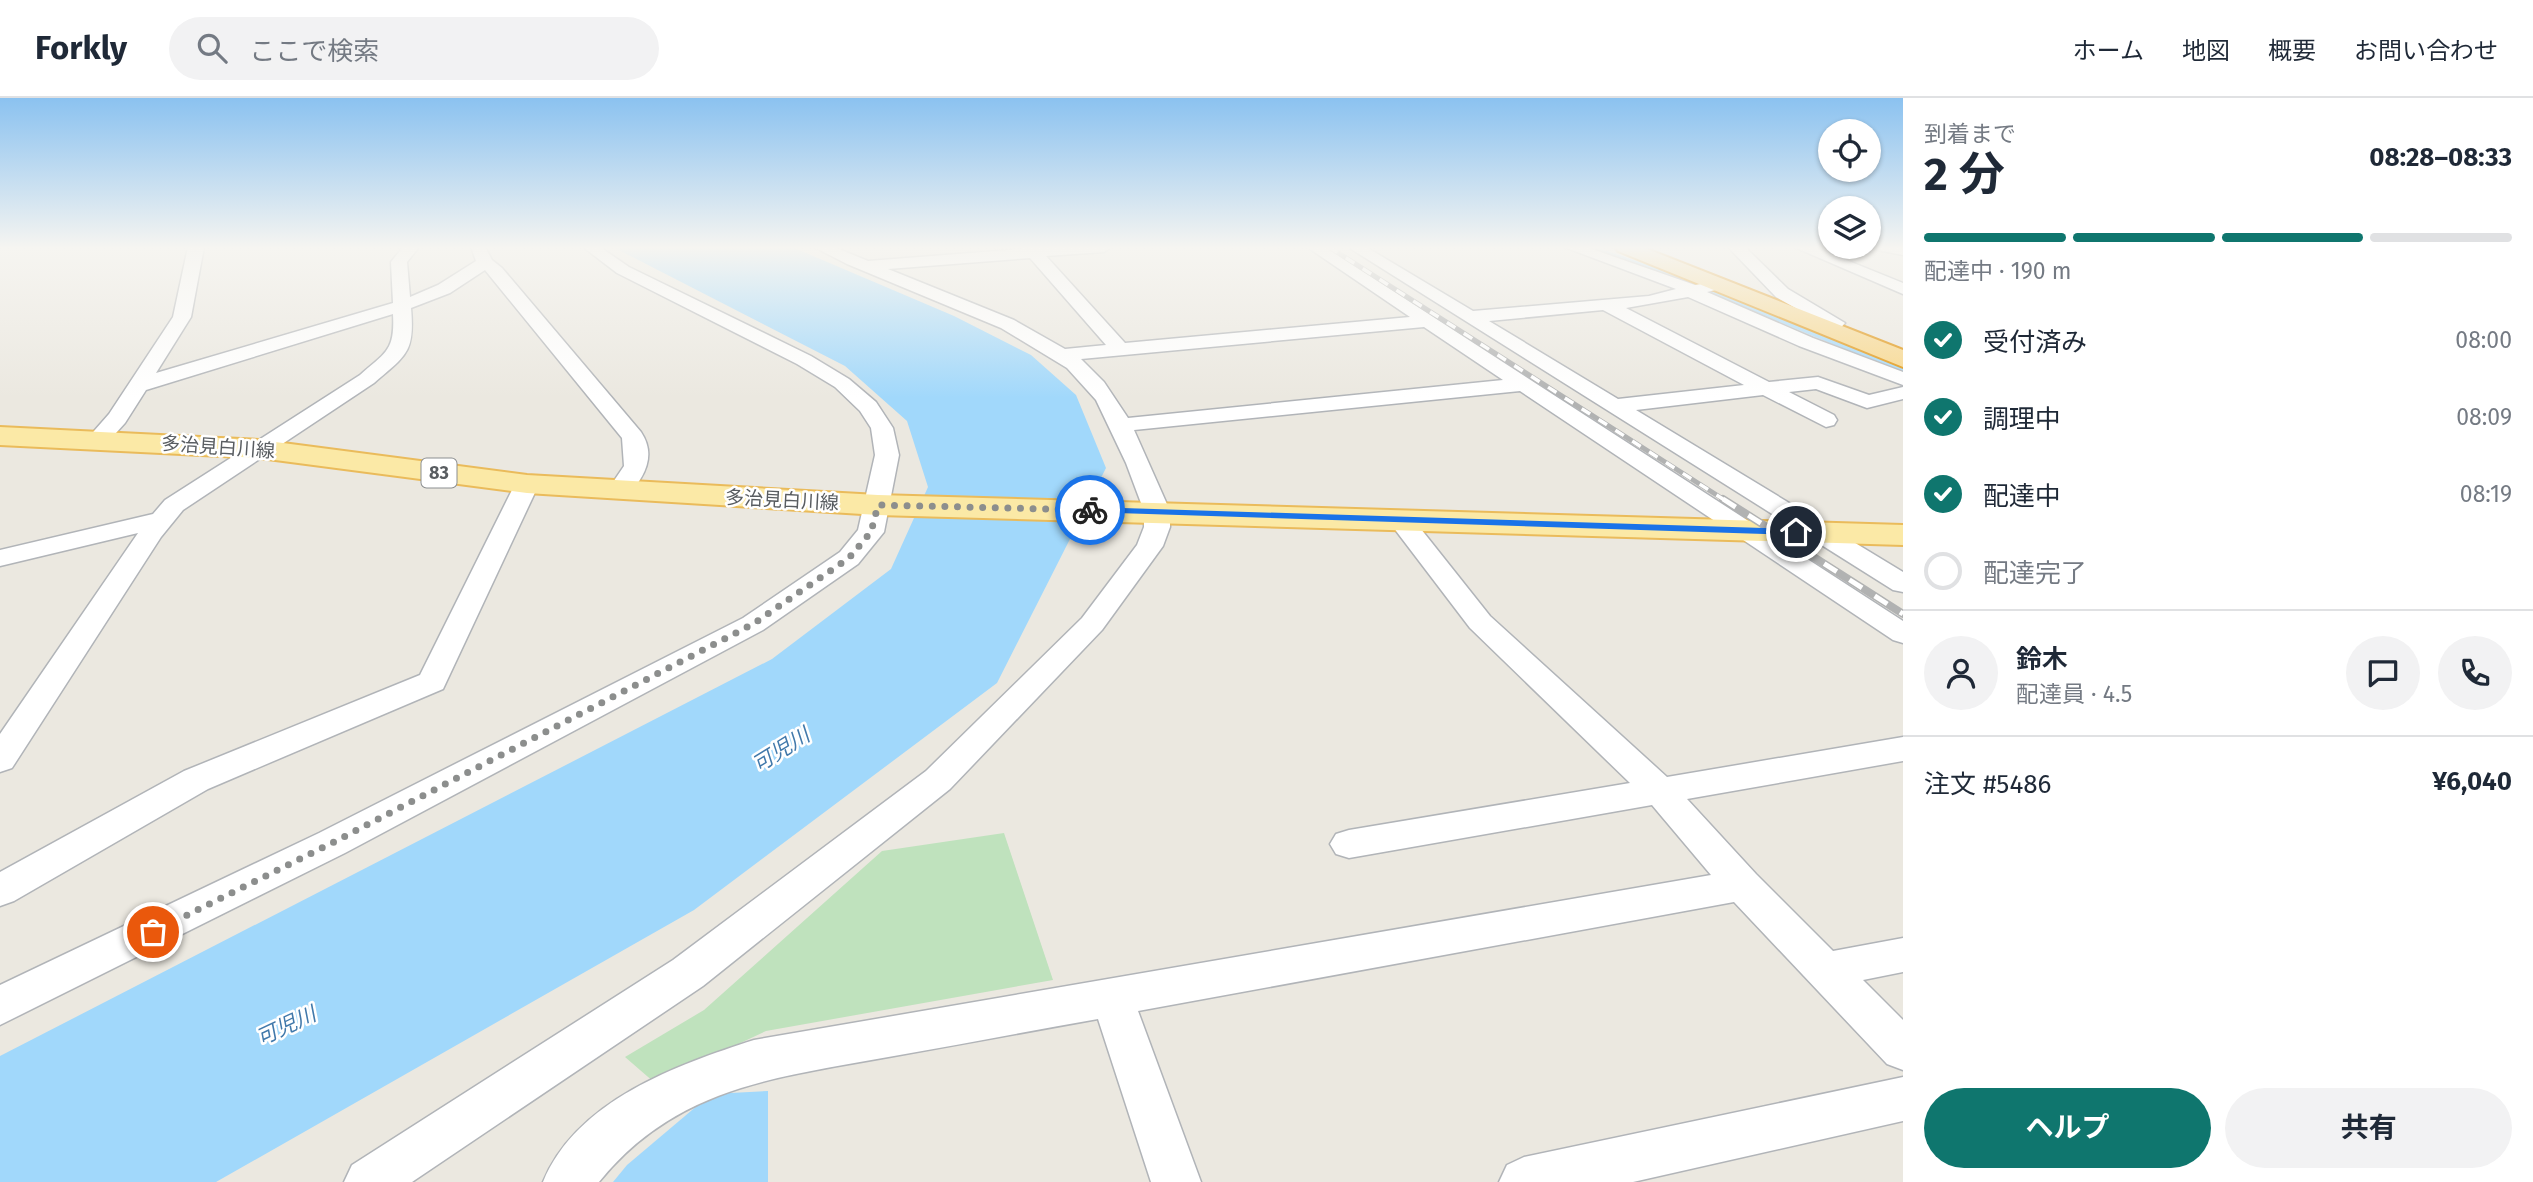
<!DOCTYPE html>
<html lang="ja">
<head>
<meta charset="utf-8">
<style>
  body { margin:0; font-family:"Fira Sans","Noto Sans JP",sans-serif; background:#f2f2f3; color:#1f2937; height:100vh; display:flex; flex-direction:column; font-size:26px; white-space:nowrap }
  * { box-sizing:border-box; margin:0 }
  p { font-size:23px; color:#747a83 }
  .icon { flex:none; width:38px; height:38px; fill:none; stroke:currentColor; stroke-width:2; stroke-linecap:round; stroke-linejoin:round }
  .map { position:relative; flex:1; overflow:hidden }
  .side { display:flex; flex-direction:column; background:#fff; width:630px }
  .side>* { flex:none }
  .fabs { position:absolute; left:1818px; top:21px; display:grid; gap:14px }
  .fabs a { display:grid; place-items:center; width:63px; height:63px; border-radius:50%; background:#fff; box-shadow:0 2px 5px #0004; font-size:35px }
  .pin { position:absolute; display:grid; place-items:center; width:60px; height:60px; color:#fff; margin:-30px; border:4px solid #fff; border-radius:50%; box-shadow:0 2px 7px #0007 }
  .courier { position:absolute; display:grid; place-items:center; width:70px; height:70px; margin:-35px; border:5px solid #1a73e8; border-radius:50%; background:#fff; color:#222; box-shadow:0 2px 9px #0007 }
  .summary em { font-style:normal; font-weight:700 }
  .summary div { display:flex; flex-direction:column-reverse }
  .summary { display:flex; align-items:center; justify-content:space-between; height:119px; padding:0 21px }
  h1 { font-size:46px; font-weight:700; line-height:52px }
  .bar { display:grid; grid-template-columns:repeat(4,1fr); gap:10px 7px; align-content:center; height:84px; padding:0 21px }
  .bar i { height:9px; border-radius:5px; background:#e0e1e3 }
  .bar .selected { background:#0f766e }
  .bar p { grid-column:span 4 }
  .line { display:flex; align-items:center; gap:18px; padding:0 21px; border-top:2px solid #e0e1e3 }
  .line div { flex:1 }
  .round { display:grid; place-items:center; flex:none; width:74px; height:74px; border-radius:37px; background:#f2f2f3 }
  ol { padding:0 21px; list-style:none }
  li { display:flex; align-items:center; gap:21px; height:77px }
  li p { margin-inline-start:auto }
  li .icon { padding:7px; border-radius:50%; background:#0f766e; color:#fff; stroke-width:4 }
  li:last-child { color:#747a83 }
  li i { width:38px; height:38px; border:4px solid #e0e1e3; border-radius:50% }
  .primary-button { display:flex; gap:14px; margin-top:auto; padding:14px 21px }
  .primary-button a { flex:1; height:80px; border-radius:42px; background:#0f766e; color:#fff; font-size:28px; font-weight:700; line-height:80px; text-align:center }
  .primary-button a+a { background:#f2f2f3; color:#1f2937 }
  header { display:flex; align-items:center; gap:42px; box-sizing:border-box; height:98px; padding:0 35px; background:#fff; border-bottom:2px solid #e0e1e3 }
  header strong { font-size:33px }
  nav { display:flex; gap:38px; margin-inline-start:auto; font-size:24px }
  .search { width:490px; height:63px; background:#f2f2f3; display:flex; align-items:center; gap:18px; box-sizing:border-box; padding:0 24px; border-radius:38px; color:#747a83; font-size:26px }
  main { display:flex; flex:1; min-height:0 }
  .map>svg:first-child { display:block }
  .green { fill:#bfe2bd }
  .water { fill:#a1d8fb }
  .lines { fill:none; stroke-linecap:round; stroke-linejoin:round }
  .stream-far1 { stroke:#a1d8fb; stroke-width:5 }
  .stream { stroke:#a1d8fb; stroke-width:6 }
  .minor-casing { stroke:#b1b4b8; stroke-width:3 }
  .major-casing { stroke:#eabb5b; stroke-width:4 }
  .highway-casing { stroke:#e1930a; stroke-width:4 }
  .minor { fill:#fff; fill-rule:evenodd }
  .major { fill:#fbe9a6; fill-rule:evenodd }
  .highway { fill:#f8d78b; fill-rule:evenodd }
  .rail-far1-casing { stroke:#b1b2b2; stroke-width:5 }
  .rail-casing { stroke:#b1b2b2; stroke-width:8 }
  .rail-far1 { stroke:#fff; stroke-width:3.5; stroke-dasharray:10; stroke-linecap:butt }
  .rail { stroke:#fff; stroke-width:5; stroke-dasharray:15; stroke-linecap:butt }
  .route { fill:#1a73e8 }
  .done { stroke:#8c8e8d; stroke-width:7; stroke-dasharray:0 12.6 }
  .labels { text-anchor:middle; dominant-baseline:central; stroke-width:5; stroke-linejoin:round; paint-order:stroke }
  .shield { fill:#fff; stroke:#8b8e90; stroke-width:2 }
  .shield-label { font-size:18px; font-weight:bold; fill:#595d61 }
  .street-label { font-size:19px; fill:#595d61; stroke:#fff }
  .water-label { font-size:21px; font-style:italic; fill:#4179ab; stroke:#fff }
</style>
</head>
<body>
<header>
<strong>Forkly</strong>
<div class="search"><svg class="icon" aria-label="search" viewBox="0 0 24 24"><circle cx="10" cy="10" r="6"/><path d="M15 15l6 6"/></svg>ここで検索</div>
<nav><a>ホーム</a><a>地図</a><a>概要</a><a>お問い合わせ</a></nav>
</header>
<main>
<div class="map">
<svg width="1903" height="1084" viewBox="0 0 1903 1084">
  <rect width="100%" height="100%" fill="#ebe8e0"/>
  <path class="green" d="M 1004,735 L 1053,882 L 766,933 L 655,985 L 625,959 L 704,912 L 882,753 Z"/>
  <g class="water">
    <path d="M 613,149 L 792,149 L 954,218 L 1031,257 L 1076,297 L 1106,370 L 997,585 L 694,812 L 216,1084 L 0,1084 L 0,958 L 772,561 L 891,471 L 928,389 L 907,323 L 845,268 Z"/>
    <path d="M 768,993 L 768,1084 L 613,1084 L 627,1067 L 711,996 Z"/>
  </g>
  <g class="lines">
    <path class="stream-far1" d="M 1587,149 L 1679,180 L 1875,261"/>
    <path class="stream" d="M 1871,260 L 1903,273"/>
    <g class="minor-casing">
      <g id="minor">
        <path d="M 188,149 L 204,149 L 191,219 L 156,275 L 393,205 L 391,164 L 403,149 L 419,149 L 407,164 L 410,199 L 438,187 L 476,163 L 471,149 L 485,149 L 492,162 L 502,170 L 641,334 C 657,358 644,379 628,398 L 610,398 L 607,393 L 624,368 L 622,340 L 485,172 L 450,195 L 411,210 C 415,255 406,257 374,285 L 183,412 L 161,439 L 12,670 L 0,674 L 0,636 L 138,435 L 0,468 L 0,452 L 153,416 L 165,402 L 360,277 C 386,254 395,253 393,216 L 146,292 L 125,325 L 106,346 L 90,346 L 87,341 L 109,316 L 173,219 Z"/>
        <path d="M 583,149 L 600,149 L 629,169 L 811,258 L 849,281 L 876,304 L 893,330 L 899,357 L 884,434 L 858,466 L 763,532 L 345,755 L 0,927 L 0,887 L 319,735 L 743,520 L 840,454 L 858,432 L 875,357 L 871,330 L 860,313 L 835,289 L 797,266 L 617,175 Z"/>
        <path d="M 814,149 L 834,149 L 868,163 L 1022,151 L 1022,149 L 1111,149 L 1104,154 L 1046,158 L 1125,245 L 1410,219 L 1307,149 L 1325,149 L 1903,523 L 1903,545 L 1893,542 L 1520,293 L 1134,332 L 1170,413 L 1170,429 L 1163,448 L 1102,532 L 950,691 L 703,888 L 412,1084 L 344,1084 L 352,1067 L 673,862 L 926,673 L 1082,520 L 1137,447 L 1144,429 L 1144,413 L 1126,365 L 1096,302 L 1067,270 L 1001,230 L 847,166 ZM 1030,160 L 1106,247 L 1065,251 L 1014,222 L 888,171 ZM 1424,229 L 1503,282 L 1128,320 L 1104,284 L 1081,261 Z"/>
        <path d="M 1348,149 L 1366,149 L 1473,213 L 1649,198 L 1676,191 L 1564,149 L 1586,149 L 1695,187 L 1724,182 L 1726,186 L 1724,190 L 1707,194 L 1813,240 L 1903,274 L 1903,287 L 1799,248 L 1688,199 L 1626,210 L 1769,284 L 1818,279 L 1869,297 L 1903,289 L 1903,301 L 1867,310 L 1816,291 L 1789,294 L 1834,317 L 1837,322 L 1834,327 L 1826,329 L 1763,297 L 1636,312 L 1903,474 L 1903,494 L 1893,492 ZM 1603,212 L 1744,287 L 1618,301 L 1489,223 Z"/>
        <path d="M 1728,149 L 1745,149 L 1788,191 L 1845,225 L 1836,235 L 1822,235 L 1820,231 L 1824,226 L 1776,199 Z"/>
        <path d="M 1794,149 L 1814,149 L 1903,185 L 1903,196 Z"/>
        <path d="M 1875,149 L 1903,149 L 1903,157 L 1877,152 Z"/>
        <path d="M 527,379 L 536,381 L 539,386 L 443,591 L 208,691 L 14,803 L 0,808 L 0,774 L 184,673 L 420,577 L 515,386 L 518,381 Z"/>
        <path d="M 1400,413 L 1409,416 L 1490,518 L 1667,679 L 1903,639 L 1903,663 L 1687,701 L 1756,776 L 1833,853 L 1903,840 L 1903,874 L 1863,882 L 1903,922 L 1903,972 L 1887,966 L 1734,804 L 1138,913 L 1201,1084 L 1151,1084 L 1098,921 C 1030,933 962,946 894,958 C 781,979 677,987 599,1084 L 543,1084 C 577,1002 677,967 754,942 L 1711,777 L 1652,707 L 1349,760 L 1336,756 L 1330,746 L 1336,736 L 1349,732 L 1630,685 L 1470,530 L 1387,421 L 1391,416 Z"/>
        <path d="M 1903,979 L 1903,1023 L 1633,1084 L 1499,1084 L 1507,1067 L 1524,1059 Z"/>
      </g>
    </g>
    <g class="major-casing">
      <path id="major" d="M 0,329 L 260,342 L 527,377 L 878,397 L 1903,427 L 1903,447 L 878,417 L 527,395 L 260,360 L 0,347 Z"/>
    </g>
    <g class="highway-casing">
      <path id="highway" d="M 1615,149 L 1642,149 L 1903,252 L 1903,269 L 1618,153 Z"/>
    </g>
    <use href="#minor" class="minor"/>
    <use href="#major" class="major"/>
    <use href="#highway" class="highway"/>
    <g class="rail-far1-casing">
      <path id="rail-far1" d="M 1329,149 L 1726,403"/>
    </g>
    <g class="rail-casing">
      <path id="rail" d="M 1723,401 L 1903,516"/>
    </g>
    <use href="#rail-far1" class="rail-far1"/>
    <use href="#rail" class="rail"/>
  </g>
  <linearGradient id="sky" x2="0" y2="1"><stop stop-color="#8bc2f0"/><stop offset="0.5" stop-color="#f6f5f1"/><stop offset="1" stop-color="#f6f5f1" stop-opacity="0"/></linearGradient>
  <rect width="1903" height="300" fill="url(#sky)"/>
  <path class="route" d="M 1090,409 L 1796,431 L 1801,434 L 1796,437 L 1086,414 Z"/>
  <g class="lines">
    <path class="done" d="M 153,834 L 332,745 L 753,526 L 849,460 L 871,434 L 878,407 L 1090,412"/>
  </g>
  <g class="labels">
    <rect class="shield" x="421.5" y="360.5" width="35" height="29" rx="5"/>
    <g class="shield-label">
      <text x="439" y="375">83</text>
    </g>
    <g class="street-label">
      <text transform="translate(218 349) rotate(4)">多治見白川線</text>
      <text transform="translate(782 402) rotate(3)">多治見白川線</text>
    </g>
    <g class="water-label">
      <text transform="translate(781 652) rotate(-32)">可児川</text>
      <text transform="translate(286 928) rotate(-25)">可児川</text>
    </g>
  </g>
</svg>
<div class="fabs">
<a><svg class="icon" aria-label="locate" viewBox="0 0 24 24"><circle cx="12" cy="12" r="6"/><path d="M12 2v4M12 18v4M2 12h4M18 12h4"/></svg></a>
<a><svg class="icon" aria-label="layers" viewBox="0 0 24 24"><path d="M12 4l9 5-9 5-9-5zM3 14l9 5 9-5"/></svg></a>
</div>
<div class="pin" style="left:153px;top:834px;background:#ea580c"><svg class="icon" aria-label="bag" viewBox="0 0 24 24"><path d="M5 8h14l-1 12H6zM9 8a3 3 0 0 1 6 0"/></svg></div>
<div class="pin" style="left:1796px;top:434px;background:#1f2937"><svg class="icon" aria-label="home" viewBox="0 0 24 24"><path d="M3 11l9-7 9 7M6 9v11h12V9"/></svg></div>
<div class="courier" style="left:1090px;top:412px"><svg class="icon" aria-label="bike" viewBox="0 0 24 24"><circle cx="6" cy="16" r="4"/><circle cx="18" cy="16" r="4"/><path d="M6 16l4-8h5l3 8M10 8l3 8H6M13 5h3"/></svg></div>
</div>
<section class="side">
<div class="summary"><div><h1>2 分</h1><p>到着まで</p></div><em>08:28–08:33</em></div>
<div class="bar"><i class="selected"></i><i class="selected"></i><i class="selected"></i><i></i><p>配達中 · 190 m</p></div>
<ol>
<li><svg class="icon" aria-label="check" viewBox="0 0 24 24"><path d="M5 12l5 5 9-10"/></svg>受付済み<p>08:00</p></li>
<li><svg class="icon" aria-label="check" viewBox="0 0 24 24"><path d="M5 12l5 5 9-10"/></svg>調理中<p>08:09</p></li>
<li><svg class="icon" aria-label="check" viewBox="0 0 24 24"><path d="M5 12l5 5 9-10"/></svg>配達中<p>08:19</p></li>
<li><i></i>配達完了</li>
</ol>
<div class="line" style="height:126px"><a class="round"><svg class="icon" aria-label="person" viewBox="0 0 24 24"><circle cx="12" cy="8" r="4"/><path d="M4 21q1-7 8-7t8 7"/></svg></a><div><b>鈴木</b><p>配達員 · 4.5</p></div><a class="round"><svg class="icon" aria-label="chat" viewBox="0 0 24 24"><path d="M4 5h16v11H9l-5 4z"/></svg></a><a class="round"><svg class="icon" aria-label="phone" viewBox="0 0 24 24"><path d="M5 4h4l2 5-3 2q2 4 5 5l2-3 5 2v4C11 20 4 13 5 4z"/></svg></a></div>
<div class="line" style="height:91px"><div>注文 #5486</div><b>¥6,040</b></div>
<div class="primary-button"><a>ヘルプ</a><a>共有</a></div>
</section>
</main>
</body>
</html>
